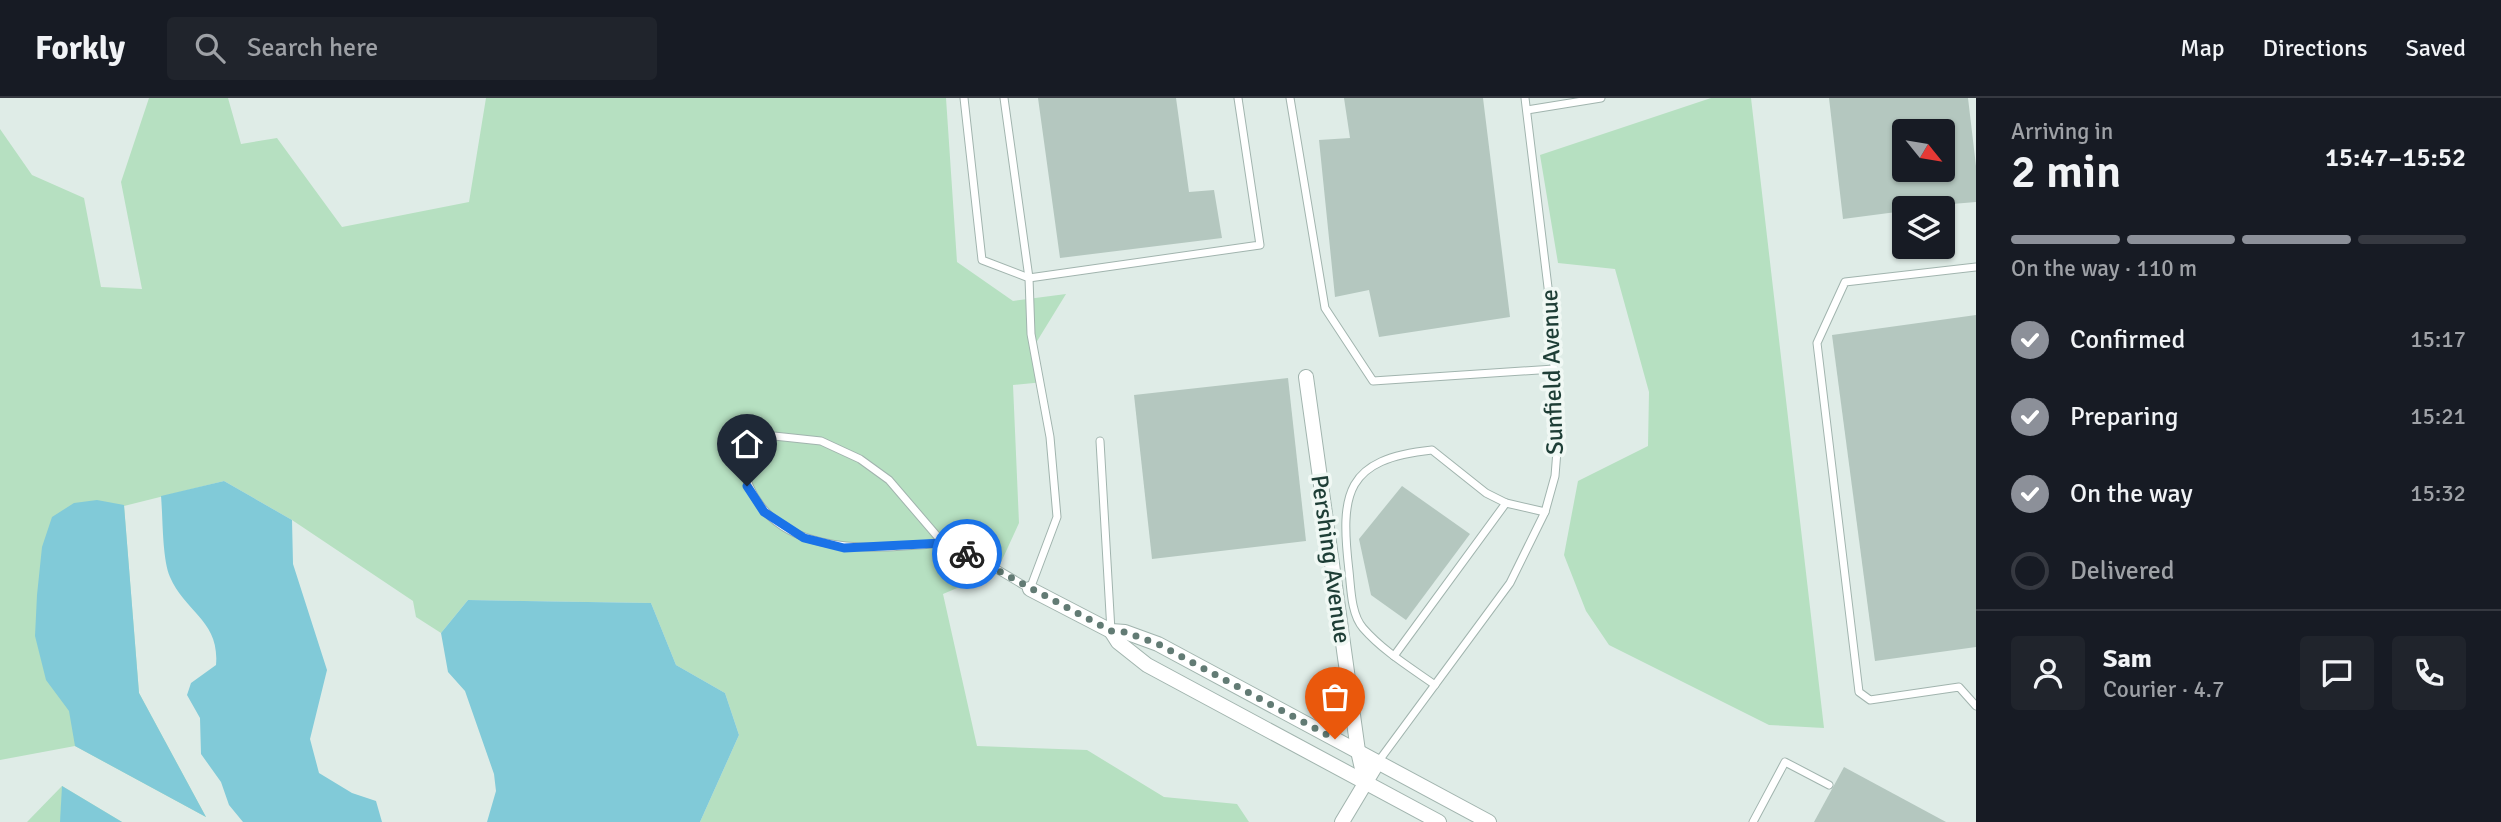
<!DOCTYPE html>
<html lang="en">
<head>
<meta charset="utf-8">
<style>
  body { margin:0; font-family:Signika,sans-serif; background:#20242c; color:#f1f3f6; height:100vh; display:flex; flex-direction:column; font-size:26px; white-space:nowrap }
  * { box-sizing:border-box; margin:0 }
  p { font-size:23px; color:#9ea1a6 }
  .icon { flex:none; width:38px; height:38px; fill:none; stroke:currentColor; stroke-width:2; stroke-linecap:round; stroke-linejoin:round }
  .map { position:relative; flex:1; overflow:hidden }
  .side { display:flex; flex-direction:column; background:#171b24; width:525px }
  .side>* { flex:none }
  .needle { width:46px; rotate:120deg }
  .controls { position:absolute; left:1892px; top:21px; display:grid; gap:14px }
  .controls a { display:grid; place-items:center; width:63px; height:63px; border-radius:7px; background:#171b24; box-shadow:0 2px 5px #0004; font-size:35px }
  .pin { position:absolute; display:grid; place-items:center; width:60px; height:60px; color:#fff; margin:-72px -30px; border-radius:50% 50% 50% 0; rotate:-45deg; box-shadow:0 0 7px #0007 }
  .pin .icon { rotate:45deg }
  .courier { position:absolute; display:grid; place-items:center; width:70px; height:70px; margin:-35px; border:5px solid #1a73e8; border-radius:50%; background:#fff; color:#222; box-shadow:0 2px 9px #0007 }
  .overview em { font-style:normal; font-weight:600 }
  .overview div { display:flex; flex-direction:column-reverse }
  .overview { display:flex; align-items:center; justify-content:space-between; height:119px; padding:0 35px }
  h1 { font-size:46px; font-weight:600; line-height:52px }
  .bar { display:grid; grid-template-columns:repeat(4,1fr); gap:10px 7px; align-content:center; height:84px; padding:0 35px }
  .bar i { height:9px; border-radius:5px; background:#363941 }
  .bar .on { background:#8c9099 }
  .bar p { grid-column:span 4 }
  .line { display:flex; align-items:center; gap:18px; padding:0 35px; border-top:2px solid #363941 }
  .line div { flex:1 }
  .round { display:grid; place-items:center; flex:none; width:74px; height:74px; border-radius:7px; background:#20242c }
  ol { padding:0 35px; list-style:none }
  li { display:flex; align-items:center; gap:21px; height:77px }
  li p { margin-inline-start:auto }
  li .icon { padding:7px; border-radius:50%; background:#8c9099; color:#fff; stroke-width:4 }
  li:last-child { color:#9ea1a6 }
  li i { width:38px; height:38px; border:4px solid #363941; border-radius:50% }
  header { display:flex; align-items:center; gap:42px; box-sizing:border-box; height:98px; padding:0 35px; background:#171b24; border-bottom:2px solid #363941 }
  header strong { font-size:33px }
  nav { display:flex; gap:38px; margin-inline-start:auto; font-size:24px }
  .search { width:490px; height:63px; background:#20242c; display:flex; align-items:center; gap:18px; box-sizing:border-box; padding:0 24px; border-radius:7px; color:#9ea1a6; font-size:26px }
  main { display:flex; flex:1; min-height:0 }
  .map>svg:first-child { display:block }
  .green { fill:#b6e0c1 }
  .water { fill:#81cad8 }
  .building { fill:#b4c7bf; fill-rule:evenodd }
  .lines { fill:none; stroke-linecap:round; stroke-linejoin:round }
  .lane-casing { stroke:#a1b4ae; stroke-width:9 }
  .street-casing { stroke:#a1b4ae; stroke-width:16 }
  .lane { stroke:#fff; stroke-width:7 }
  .street { stroke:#fff; stroke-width:14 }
  .done { stroke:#627b74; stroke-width:7; stroke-dasharray:0 12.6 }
  .route { stroke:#1a73e8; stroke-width:9 }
  .labels { text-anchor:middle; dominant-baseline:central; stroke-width:7; stroke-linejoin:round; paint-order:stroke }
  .street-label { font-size:24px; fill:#1e3e36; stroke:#f0f8f4 }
</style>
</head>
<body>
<header>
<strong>Forkly</strong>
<div class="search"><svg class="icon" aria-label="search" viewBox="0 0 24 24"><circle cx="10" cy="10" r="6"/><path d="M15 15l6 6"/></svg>Search here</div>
<nav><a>Map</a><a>Directions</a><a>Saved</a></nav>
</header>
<main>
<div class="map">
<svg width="1976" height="724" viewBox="0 0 1976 724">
  <rect width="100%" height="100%" fill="#dfece7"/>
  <g class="green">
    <path d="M 149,0 L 228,0 L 241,46 L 277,40 L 342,129 L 469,104 L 486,0 L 946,0 L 957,164 L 1013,203 L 1066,196 L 1031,253 L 1044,284 L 1013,287 L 1019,425 L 997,473 L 943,496 L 977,648 L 1087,652 L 1164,699 L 1237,706 L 1249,724 L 700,724 L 739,637 L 725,595 L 676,567 L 651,505 L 468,502 L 441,535 L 416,519 L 413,503 L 292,422 L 224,383 L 124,408 L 139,595 L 206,719 L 75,648 L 0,662 L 0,31 L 32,77 L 84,100 L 101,189 L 142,191 L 121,84 Z"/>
    <path d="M 1711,0 L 1751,0 L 1824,630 L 1769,627 L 1609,547 L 1586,513 L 1564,457 L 1578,383 L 1648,348 L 1649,294 L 1615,171 L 1558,165 L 1540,57 Z"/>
    <path d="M 62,688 L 122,724 L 27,724 Z"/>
  </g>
  <g class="water">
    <path d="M 224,383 L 292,422 L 293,466 L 327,572 L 310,641 L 319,675 L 352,695 L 376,703 L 382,724 L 243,724 L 229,707 L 221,684 L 201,656 L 200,620 L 187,597 L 191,585 L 216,567 C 220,523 185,514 170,479 C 162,460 163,420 161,398 Z"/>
    <path d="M 97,402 L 124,407 L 139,595 L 206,719 L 75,648 L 69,613 L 46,582 L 35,538 L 37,497 L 42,449 L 52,419 L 74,405 Z"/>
    <path d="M 468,502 L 651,505 L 676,567 L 725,595 L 739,637 L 700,724 L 487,724 L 496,693 L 494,676 L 465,593 L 448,574 L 441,535 Z"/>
    <path d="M 62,688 L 122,724 L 60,724 Z"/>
  </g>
  <g class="building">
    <path d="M 1038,0 L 1176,0 L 1189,94 L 1214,92 L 1222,140 L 1060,160 Z"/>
    <path d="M 1344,0 L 1483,0 L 1510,219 L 1379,239 L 1369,192 L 1335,199 L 1319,42 L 1350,40 Z"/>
    <path d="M 1829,0 L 1968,0 L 1976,68 L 1976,104 L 1904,110 L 1904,113 L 1843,121 ZM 1904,33 L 1942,33 L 1942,72 L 1904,72 Z"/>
    <path d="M 1976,217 L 1976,549 L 1875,563 L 1832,237 Z"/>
    <path d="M 1288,280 L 1306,443 L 1152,461 L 1134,297 Z"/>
    <path d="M 1402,388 L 1470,436 L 1406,522 L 1371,497 L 1359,441 Z"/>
    <path d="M 1844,669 L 1946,724 L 1814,724 Z"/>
  </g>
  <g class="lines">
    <g class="lane-casing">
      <g id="lane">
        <path d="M 1004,0 L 1029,180 L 1260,147 L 1238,0"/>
        <path d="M 1290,0 L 1325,210 L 1373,283 L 1554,271"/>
        <path d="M 1527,12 L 1601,0"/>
        <path d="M 1976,169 L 1845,184 L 1817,245 L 1859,594 L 1870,602 L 1959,589 L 1976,608"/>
        <path d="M 1100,343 L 1111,533"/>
        <path d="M 943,445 C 867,452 761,462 742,364 L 774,338 L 821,343 L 860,361 L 889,382 L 943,445 L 983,463 L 1030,491 L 1057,419 L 1050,339 L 1031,236 L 1029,180 L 982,162 L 964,0"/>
        <path d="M 1394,558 L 1506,405"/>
        <path d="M 1435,587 C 1411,570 1383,553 1363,530 C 1351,516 1351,491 1349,473 C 1340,395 1345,361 1432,352 L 1486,395 L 1506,405 L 1545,414"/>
        <path d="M 1378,664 L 1510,485 L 1545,414 L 1555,378 L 1558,340 L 1551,214 L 1525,0"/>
        <path d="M 1753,724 L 1785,664 L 1829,687"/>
      </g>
    </g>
    <g class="street-casing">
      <g id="street">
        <path d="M 1306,279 L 1358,653 L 1365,684"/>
        <path d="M 1030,491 L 1111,533 L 1125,534 L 1158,546 L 1489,724"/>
        <path d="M 1111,533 L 1118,544 L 1147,567 L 1439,724"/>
        <path d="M 1342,724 L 1378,664"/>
      </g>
    </g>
    <use href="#lane" class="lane"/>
    <use href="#street" class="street"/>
  </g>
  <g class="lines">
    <path class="done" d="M 967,456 L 1111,533 L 1125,534 L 1158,546 L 1335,641"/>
    <path class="route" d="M 747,388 L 764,414 L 804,440 L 844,450 L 943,445 L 967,456"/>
  </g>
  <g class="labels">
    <g class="street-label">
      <text transform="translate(1552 274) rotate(-92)">Sunfield Avenue</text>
      <text transform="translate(1331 461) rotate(82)">Pershing Avenue</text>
    </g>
  </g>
</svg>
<div class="controls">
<a><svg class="needle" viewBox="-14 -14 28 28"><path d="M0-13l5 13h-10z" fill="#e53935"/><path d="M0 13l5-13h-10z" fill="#9ea1a6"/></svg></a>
<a><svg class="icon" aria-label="layers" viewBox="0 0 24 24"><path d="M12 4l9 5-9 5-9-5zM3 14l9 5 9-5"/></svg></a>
</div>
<div class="pin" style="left:1335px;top:641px;background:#ea580c"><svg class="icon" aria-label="bag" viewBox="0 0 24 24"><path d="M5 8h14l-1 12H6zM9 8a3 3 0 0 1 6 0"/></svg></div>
<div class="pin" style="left:747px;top:388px;background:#1f2937"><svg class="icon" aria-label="home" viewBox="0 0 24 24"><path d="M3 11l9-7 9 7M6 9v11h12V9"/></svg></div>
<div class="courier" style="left:967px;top:456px"><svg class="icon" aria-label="bike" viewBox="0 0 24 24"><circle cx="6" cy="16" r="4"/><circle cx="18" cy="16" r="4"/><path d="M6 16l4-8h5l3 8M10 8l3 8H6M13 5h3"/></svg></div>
</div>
<section class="side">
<div class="overview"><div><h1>2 min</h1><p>Arriving in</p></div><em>15:47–15:52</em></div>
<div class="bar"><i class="on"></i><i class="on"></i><i class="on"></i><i></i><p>On the way · 110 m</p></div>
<ol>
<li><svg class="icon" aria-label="check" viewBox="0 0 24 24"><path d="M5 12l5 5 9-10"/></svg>Confirmed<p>15:17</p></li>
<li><svg class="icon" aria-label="check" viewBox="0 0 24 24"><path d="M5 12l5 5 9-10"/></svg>Preparing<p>15:21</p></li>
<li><svg class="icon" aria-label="check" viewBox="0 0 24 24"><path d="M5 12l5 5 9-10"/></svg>On the way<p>15:32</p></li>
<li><i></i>Delivered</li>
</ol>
<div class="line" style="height:126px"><a class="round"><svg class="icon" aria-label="person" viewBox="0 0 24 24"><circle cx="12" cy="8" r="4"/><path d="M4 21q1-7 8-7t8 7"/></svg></a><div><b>Sam</b><p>Courier · 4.7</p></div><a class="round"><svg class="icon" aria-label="chat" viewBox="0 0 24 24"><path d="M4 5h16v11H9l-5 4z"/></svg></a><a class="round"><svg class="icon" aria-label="phone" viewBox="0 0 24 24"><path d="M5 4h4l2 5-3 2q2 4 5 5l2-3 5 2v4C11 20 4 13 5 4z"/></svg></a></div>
</section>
</main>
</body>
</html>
